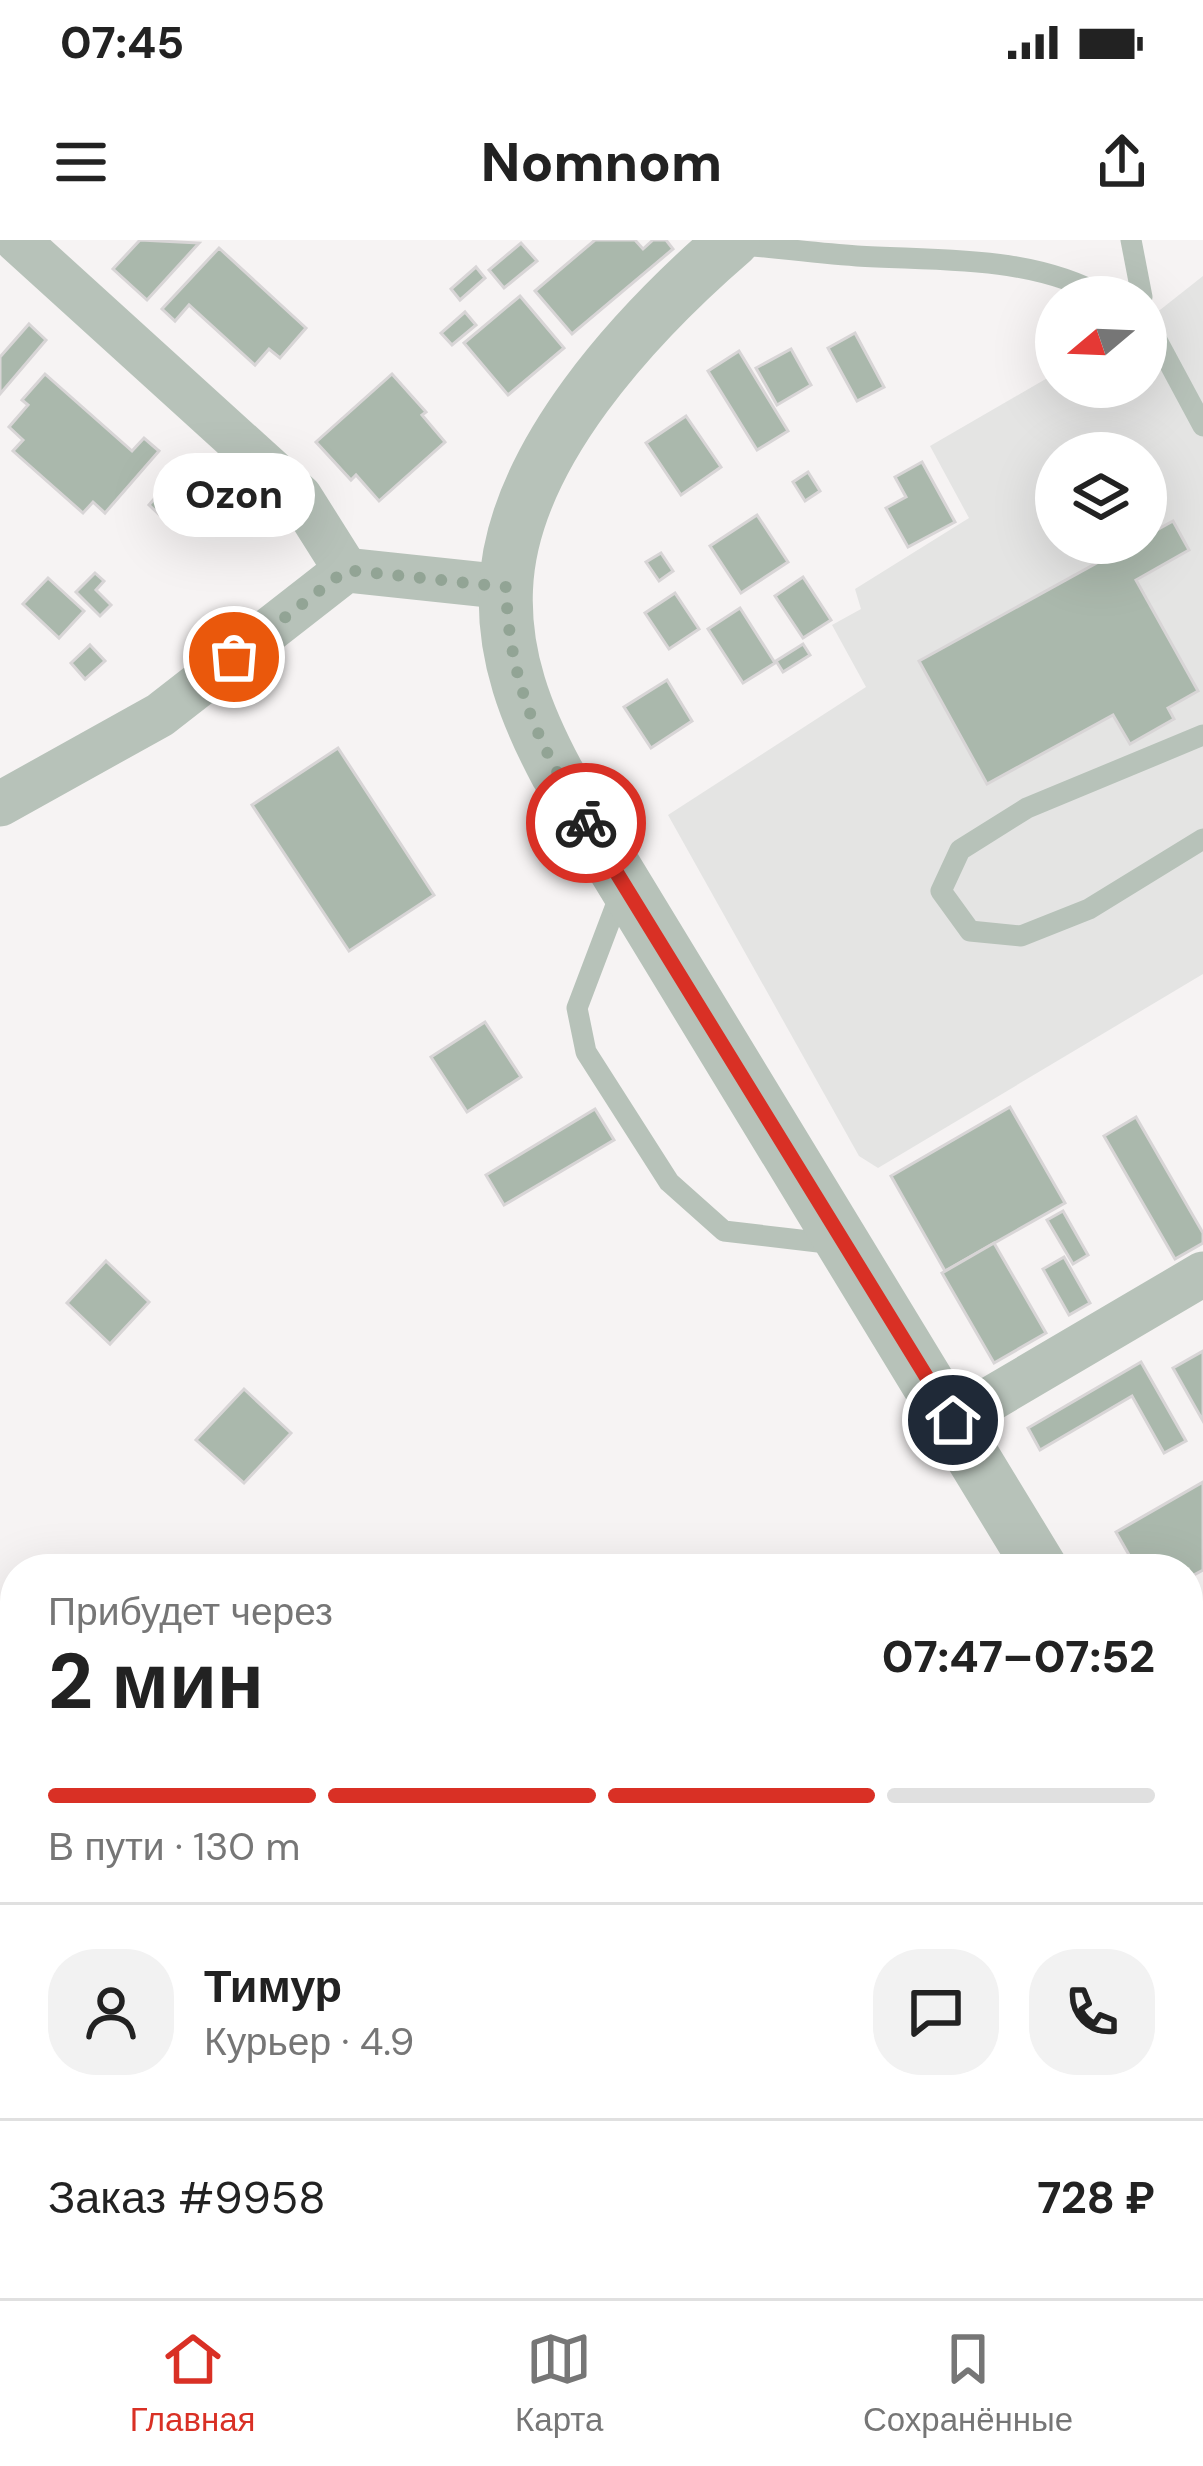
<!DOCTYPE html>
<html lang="ru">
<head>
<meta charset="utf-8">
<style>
  body { margin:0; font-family:"DM Sans",sans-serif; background:#f2f2f2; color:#222; height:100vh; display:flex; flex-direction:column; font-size:45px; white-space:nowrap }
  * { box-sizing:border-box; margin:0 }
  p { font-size:39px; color:#767676 }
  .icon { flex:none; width:66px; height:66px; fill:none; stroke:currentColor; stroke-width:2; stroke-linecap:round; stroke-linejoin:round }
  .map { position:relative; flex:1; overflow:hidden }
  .details { position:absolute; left:0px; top:1314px; width:1203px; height:744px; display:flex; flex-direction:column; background:#fff; border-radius:48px 48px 0 0; box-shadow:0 12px 48px #0002 }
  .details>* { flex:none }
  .needle { width:78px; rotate:251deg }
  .fabs { position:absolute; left:1035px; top:36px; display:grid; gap:24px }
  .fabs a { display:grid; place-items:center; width:132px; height:132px; border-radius:50%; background:#fff; box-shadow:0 12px 48px #0002; font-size:60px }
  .pin { position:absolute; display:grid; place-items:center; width:102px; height:102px; color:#fff; margin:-51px; border:6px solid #fff; border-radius:50%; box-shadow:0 3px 12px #0007 }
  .courier { position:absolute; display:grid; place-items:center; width:120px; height:120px; margin:-60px; border:9px solid #d93025; border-radius:50%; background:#fff; color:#222; box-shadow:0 3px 15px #0007 }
  .bubble { position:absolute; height:84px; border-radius:42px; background:#fff; box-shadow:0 12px 48px #0002; font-size:39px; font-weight:800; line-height:84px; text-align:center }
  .head em { font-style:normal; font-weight:800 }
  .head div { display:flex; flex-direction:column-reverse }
  .head { display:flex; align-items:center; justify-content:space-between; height:204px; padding:0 48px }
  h1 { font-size:78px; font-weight:800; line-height:90px }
  .bar { display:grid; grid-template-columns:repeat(4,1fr); gap:18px 12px; align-content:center; height:144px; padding:0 48px }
  .bar i { height:15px; border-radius:9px; background:#e0e0e0 }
  .bar .active { background:#d93025 }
  .bar p { grid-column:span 4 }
  .line { display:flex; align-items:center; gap:30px; padding:0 48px; border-top:3px solid #e0e0e0 }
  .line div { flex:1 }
  .round { display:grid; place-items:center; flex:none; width:126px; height:126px; border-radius:48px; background:#f2f2f2 }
  .status { display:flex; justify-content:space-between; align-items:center; height:84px; padding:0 60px; background:#fff; direction:ltr }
  .status svg { height:33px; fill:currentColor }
  header { display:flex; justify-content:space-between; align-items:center; height:156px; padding:0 48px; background:#fff; font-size:54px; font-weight:800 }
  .dock { display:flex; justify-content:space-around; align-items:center; height:168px; border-top:3px solid #e0e0e0; background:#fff; font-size:33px; color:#767676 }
  .dock a { display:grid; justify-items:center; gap:6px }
  .dock .active { color:#d93025 }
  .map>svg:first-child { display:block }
  .built { fill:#e4e4e3; fill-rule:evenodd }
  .building { fill:#aab8ac; stroke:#d8d5d6; stroke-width:3 }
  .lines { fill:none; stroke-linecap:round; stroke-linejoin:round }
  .service { stroke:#b7c2b9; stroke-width:21 }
  .minor { stroke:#b7c2b9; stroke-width:45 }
  .tertiary { stroke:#b7c2b9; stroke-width:54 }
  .done { stroke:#92a495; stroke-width:12; stroke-dasharray:0 21.6 }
  .route { stroke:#d93025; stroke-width:15 }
</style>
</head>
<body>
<div class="status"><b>07:45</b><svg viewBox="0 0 49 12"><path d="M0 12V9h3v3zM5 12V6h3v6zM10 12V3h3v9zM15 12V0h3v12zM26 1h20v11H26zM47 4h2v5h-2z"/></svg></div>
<header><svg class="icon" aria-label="menu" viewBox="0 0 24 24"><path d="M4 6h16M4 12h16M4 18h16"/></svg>Nomnom<svg class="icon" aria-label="share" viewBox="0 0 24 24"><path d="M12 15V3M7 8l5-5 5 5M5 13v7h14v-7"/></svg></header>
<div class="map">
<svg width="1203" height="2058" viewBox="0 0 1203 2058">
  <rect width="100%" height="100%" fill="#f6f3f3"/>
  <path class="built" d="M 1203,36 L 1203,734 L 878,928 L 859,916 L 668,575 L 866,447 L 832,385 L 861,369 L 855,349 L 969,278 L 930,206 L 1056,133 L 1056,147 L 1146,147 L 1146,81 ZM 1056,213 L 1146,213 L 1146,303 L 1056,303 Z"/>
  <g class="building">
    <path d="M 140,0 L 199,3 L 147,60 L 113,29 Z"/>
    <path d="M 595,0 L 635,0 L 643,9 L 653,0 L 666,0 L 673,9 L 572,94 L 535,51 Z"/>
    <path d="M 521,3 L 537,21 L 504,48 L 489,30 Z"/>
    <path d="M 219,8 L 306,88 L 280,118 L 269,109 L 255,125 L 189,65 L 175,81 L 162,69 Z"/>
    <path d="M 476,27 L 485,38 L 460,60 L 451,49 Z"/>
    <path d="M 520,56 L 564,108 L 508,155 L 464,103 Z"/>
    <path d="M 465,72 L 476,85 L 452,105 L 441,93 Z"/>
    <path d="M 29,84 L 46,100 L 0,154 L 0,117 Z"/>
    <path d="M 855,93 L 884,147 L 857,161 L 828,108 Z"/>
    <path d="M 791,109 L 811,145 L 777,165 L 756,128 Z"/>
    <path d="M 739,111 L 788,191 L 757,210 L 708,131 Z"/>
    <path d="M 45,134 L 132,211 L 144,198 L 159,211 L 105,273 L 93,262 L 83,273 L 13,211 L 23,200 L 9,187 L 28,165 L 22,160 Z"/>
    <path d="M 392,134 L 426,172 L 422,175 L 445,202 L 379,261 L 356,235 L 351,240 L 316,202 Z"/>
    <path d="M 686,176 L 721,227 L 681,255 L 646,203 Z"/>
    <path d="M 922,222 L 955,282 L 908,307 L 886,268 L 906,257 L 895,237 Z"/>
    <path d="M 180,229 L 195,243 L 163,278 L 149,265 Z"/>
    <path d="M 808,232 L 820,251 L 805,261 L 793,242 Z"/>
    <path d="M 757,275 L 788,322 L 741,353 L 710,306 Z"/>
    <path d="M 1173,281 L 1189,310 L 1136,340 L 1198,451 L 1168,468 L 1174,479 L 1130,504 L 1113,475 L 987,544 L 919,421 L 1133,303 L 1146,303 L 1146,296 Z"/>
    <path d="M 661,313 L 673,331 L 659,341 L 646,322 Z"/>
    <path d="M 95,333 L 104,341 L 96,350 L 111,365 L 100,376 L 76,352 Z"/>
    <path d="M 803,337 L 831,380 L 803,398 L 775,356 Z"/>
    <path d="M 48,338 L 84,371 L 59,398 L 23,364 Z"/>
    <path d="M 675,353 L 699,389 L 669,409 L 645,373 Z"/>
    <path d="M 740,368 L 775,423 L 743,443 L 708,389 Z"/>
    <path d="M 803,404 L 810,415 L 783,432 L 776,421 Z"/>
    <path d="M 90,405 L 105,421 L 85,439 L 71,423 Z"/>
    <path d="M 667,440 L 692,481 L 651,508 L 624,467 Z"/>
    <path d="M 338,508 L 434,655 L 349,711 L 252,565 Z"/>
    <path d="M 485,782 L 521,837 L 467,872 L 431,817 Z"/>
    <path d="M 1010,867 L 1065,963 L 945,1031 L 891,936 Z"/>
    <path d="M 595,869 L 614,900 L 504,965 L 486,935 Z"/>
    <path d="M 1136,877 L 1203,993 L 1203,1003 L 1175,1019 L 1104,896 Z"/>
    <path d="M 1063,971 L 1088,1015 L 1073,1024 L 1047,980 Z"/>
    <path d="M 994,1003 L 1046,1093 L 994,1123 L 942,1033 Z"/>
    <path d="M 1064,1017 L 1090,1063 L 1069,1075 L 1043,1029 Z"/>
    <path d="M 106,1021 L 149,1062 L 110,1104 L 67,1063 Z"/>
    <path d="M 1203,1111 L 1203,1181 L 1173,1128 Z"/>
    <path d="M 1141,1122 L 1186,1201 L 1164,1213 L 1132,1156 L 1040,1210 L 1028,1188 Z"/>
    <path d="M 244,1149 L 291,1193 L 244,1243 L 196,1200 Z"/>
    <path d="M 1203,1242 L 1203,1330 L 1188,1338 L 1188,1329 L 1137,1329 L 1116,1292 Z"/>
    <path d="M 1188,1855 L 1203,1879 L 1203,1958 L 1188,1967 Z"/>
  </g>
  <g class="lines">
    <g class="service">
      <path d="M 1131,0 L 1142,57"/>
      <path d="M 735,4 C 776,8 816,13 857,16 C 940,21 1031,15 1105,57"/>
      <path d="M 1146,80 L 1203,186"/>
      <path d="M 1203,495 L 1027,568 L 960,610 L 941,651 L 970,691 L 1021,696 L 1089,669 L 1203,599"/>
      <path d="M 621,652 L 577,768 L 586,812 L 669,942 L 724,991 L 835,1004"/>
    </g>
    <g class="minor">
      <path d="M 17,0 L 300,257 L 346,330"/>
      <path d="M 0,564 L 160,475 L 346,330 L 506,347"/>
      <path d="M 953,1181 L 1203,1034"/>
    </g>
    <g class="tertiary">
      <path d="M 733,0 C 638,82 511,216 506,349 C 503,416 526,475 557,533 L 1041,1329"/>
      <path d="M 1188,1579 L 1203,1604"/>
    </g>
  </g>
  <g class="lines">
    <path class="done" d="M 234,417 L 346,330 L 506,347 C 509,443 538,502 586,583"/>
    <path class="route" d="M 586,583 L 953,1180"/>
  </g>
</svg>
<div class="fabs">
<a><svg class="needle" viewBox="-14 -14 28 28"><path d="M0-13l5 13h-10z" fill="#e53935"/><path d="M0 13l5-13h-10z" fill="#767676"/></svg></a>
<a><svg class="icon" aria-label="layers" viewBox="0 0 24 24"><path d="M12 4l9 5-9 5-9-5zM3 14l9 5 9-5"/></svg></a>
</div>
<div class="pin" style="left:234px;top:417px;background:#ea580c"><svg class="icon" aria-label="bag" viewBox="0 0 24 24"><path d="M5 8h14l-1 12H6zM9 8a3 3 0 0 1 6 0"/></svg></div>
<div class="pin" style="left:953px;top:1180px;background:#1f2937"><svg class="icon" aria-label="home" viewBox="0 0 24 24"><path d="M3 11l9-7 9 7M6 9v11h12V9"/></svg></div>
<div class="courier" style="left:586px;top:583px"><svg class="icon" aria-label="bike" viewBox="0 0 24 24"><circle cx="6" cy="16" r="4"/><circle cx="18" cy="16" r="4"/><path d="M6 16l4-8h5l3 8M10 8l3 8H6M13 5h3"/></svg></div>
<div class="bubble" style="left:153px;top:213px;width:162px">Ozon</div>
<section class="details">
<div class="head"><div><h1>2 мин</h1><p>Прибудет через</p></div><em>07:47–07:52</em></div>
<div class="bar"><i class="active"></i><i class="active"></i><i class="active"></i><i></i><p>В пути · 130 m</p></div>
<div class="line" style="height:216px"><a class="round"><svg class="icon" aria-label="person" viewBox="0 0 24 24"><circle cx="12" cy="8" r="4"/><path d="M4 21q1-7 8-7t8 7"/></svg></a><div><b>Тимур</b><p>Курьер · 4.9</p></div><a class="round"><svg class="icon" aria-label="chat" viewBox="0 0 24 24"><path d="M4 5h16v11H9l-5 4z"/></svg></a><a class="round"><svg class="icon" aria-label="phone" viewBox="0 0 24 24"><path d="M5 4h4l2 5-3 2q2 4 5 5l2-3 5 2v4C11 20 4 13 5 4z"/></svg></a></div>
<div class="line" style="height:156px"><div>Заказ #9958</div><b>728 ₽</b></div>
</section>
</div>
<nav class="dock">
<a class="active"><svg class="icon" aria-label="home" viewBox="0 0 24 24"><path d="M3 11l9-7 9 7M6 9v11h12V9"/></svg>Главная</a>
<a><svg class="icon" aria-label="map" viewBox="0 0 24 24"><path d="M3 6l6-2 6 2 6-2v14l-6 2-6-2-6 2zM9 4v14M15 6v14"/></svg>Карта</a>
<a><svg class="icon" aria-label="saved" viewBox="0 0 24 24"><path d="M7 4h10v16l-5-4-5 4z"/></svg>Сохранённые</a>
</nav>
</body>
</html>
